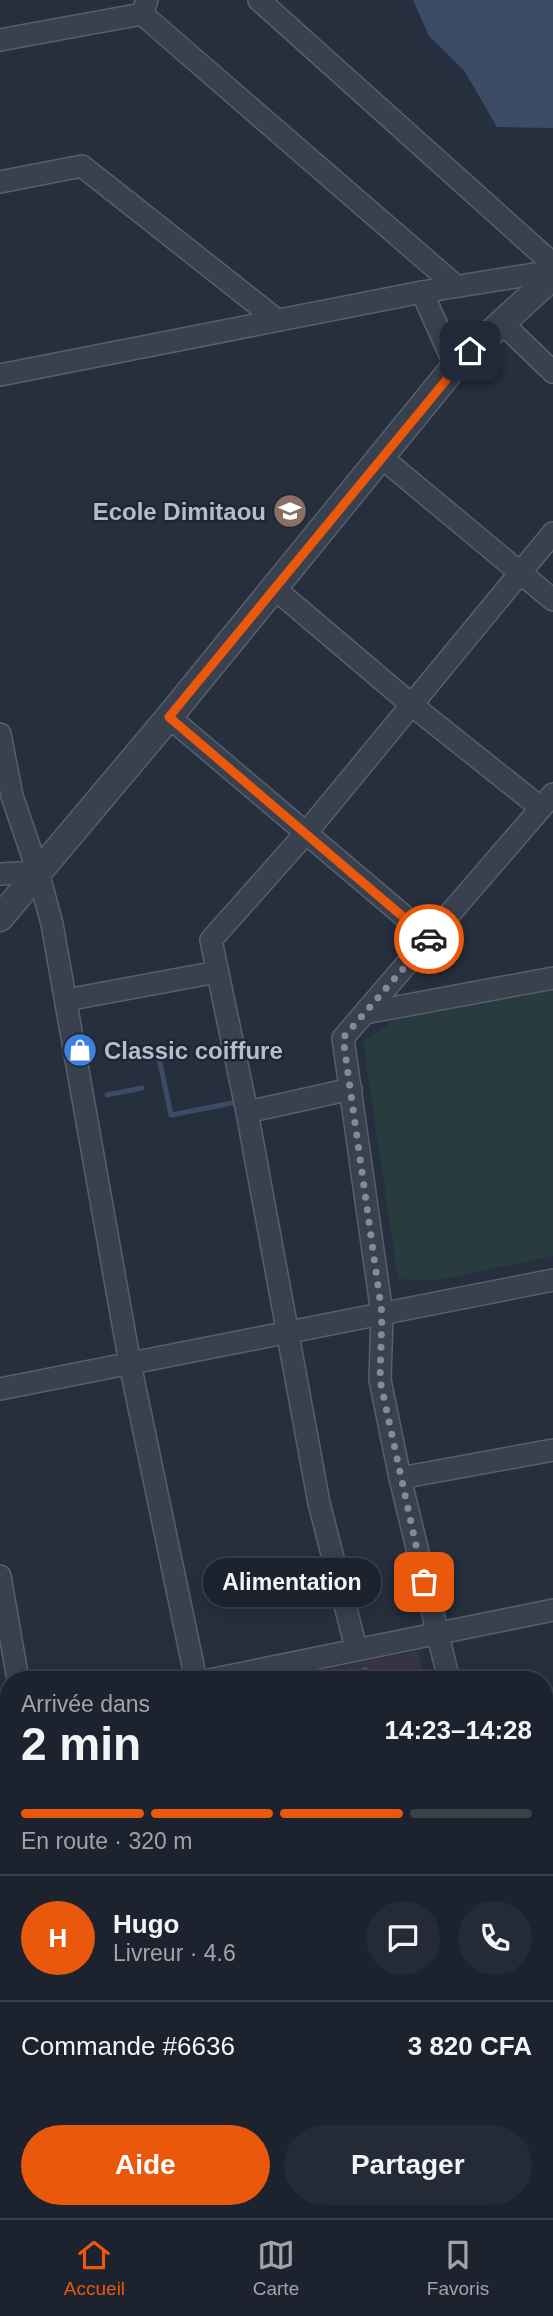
<!DOCTYPE html>
<html lang="fr">
<head>
<meta charset="utf-8">
<style>
  body { margin:0; font-family:Arial,sans-serif; background:#252b36; color:#f1f3f6; height:100vh; display:flex; flex-direction:column; font-size:26px; white-space:nowrap }
  * { box-sizing:border-box; margin:0 }
  p { font-size:23px; color:#a0a4aa }
  .icon { flex:none; width:38px; height:38px; fill:none; stroke:currentColor; stroke-width:2; stroke-linecap:round; stroke-linejoin:round }
  .map { position:relative; flex:1; overflow:hidden }
  .details { position:absolute; left:0px; top:1671px; width:553px; height:548px; display:flex; flex-direction:column; background:#1c232e; border-radius:28px 28px 0 0; box-shadow:0 4px 18px #0003,0 0 0 2px #3a404a }
  .details>* { flex:none }
  .pin { position:absolute; display:grid; place-items:center; width:60px; height:60px; color:#fff; margin:-30px; border-radius:14px; box-shadow:0 4px 10px #0006 }
  .courier { position:absolute; display:grid; place-items:center; width:70px; height:70px; margin:-35px; border:5px solid #ea580c; border-radius:50%; background:#fff; color:#222; box-shadow:0 2px 9px #0007 }
  .bubble { position:absolute; height:49px; border-radius:24px; background:#1c232e; box-shadow:0 4px 18px #0003,0 0 0 2px #3a404a; font-size:23px; font-weight:700; line-height:49px; text-align:center }
  .summary em { font-style:normal; font-weight:700 }
  .summary div { display:flex; flex-direction:column-reverse }
  .summary { display:flex; align-items:center; justify-content:space-between; height:119px; padding:0 21px }
  h1 { font-size:46px; font-weight:700; line-height:52px }
  .bar { display:grid; grid-template-columns:repeat(4,1fr); gap:10px 7px; align-content:center; height:84px; padding:0 21px }
  .bar i { height:9px; border-radius:5px; background:#3a404a }
  .bar .current { background:#ea580c }
  .bar p { grid-column:span 4 }
  .line { display:flex; align-items:center; gap:18px; padding:0 21px; border-top:2px solid #3a404a }
  .line div { flex:1 }
  .round { display:grid; place-items:center; flex:none; width:74px; height:74px; border-radius:37px; background:#252b36 }
  .cta { display:flex; gap:14px; margin-top:auto; padding:14px 21px }
  .cta a { flex:1; height:80px; border-radius:42px; background:#ea580c; color:#fff; font-size:28px; font-weight:700; line-height:80px; text-align:center }
  .cta a+a { background:#252b36; color:#f1f3f6 }
  .tab-bar { display:flex; justify-content:space-around; align-items:center; height:98px; border-top:2px solid #3a404a; background:#1c232e; font-size:19px; color:#a0a4aa }
  .tab-bar a { display:grid; justify-items:center; gap:4px }
  .tab-bar .current { color:#ea580c }
  .map>svg:first-child { display:block }
  .medical { fill:#373543 }
  .green { fill:#283b3f }
  .water { fill:#3c4b66 }
  .lines { fill:none; stroke-linecap:round; stroke-linejoin:round }
  .stream { stroke:#3c4b66; stroke-width:5 }
  .service-casing { stroke:#585f6c; stroke-width:13 }
  .minor-casing { stroke:#585f6c; stroke-width:24 }
  .tertiary-casing { stroke:#585f6c; stroke-width:29 }
  .service { stroke:#3a414e; stroke-width:10 }
  .minor { stroke:#3a414e; stroke-width:21 }
  .tertiary { stroke:#3a414e; stroke-width:26 }
  .done { stroke:#848b98; stroke-width:7; stroke-dasharray:0 12.6 }
  .route { stroke:#ea580c; stroke-width:9 }
  .labels { text-anchor:middle; dominant-baseline:central; stroke-width:5; stroke-linejoin:round; paint-order:stroke }
  .poi-label { font-size:24px; font-weight:bold; fill:#b6bcc9; stroke:#1f2634; text-anchor:end }
</style>
</head>
<body>
<div class="map">
<svg width="553" height="2218" viewBox="0 0 553 2218">
  <rect width="100%" height="100%" fill="#262f3e"/>
  <path class="medical" d="M 418,1651 L 424,1680 L 261,1680 Z"/>
  <path class="green" d="M 553,990 L 553,1256 L 434,1281 L 398,1279 L 363,1041 L 394,1020 Z"/>
  <path class="water" d="M 413,0 L 553,0 L 553,128 L 497,127 L 465,72 L 429,36 Z"/>
  <g class="lines">
    <g class="stream">
      <path d="M 158,1053 L 171,1115 L 232,1103"/>
      <path d="M 107,1095 L 142,1088"/>
    </g>
    <g class="service-casing">
      <path id="service" d="M 365,1674 L 366,1680"/>
    </g>
    <g class="minor-casing">
      <g id="minor">
        <path d="M 147,0 L 142,14 L 456,286"/>
        <path d="M 259,0 L 553,264"/>
        <path d="M 0,40 L 142,14"/>
        <path d="M 0,182 L 82,166 L 277,320"/>
        <path d="M 422,292 L 455,366"/>
        <path d="M 501,322 L 553,372"/>
        <path d="M 0,375 L 422,292 L 553,271"/>
        <path d="M 381,457 L 553,600"/>
        <path d="M 274,588 L 413,706 L 541,808"/>
        <path d="M 169,717 L 430,938"/>
        <path d="M 0,734 L 12,796 L 38,872 L 0,874"/>
        <path d="M 38,872 L 52,924 L 130,1364 L 196,1680"/>
        <path d="M 66,1000 L 217,972"/>
        <path d="M 365,1013 L 553,978"/>
        <path d="M 247,1112 L 351,1089"/>
        <path d="M 0,1389 L 553,1280"/>
        <path d="M 400,1478 L 553,1450"/>
        <path d="M 0,1576 L 18,1680"/>
        <path d="M 356,1648 L 319,1503 L 247,1112 L 211,940 L 306,833 L 553,533"/>
        <path d="M 209,1680 L 553,1610"/>
        <path d="M 449,1680 L 400,1478 L 380,1380 L 382,1314 L 343,1038 L 553,794"/>
        <path d="M 544,1876 L 553,1874"/>
        <path d="M 544,1900 L 553,1912"/>
        <path d="M 338,2210 L 341,2218"/>
        <path d="M 533,2210 L 539,2218"/>
      </g>
    </g>
    <g class="tertiary-casing">
      <g id="tertiary">
        <path d="M 0,918 L 169,717 L 455,366 L 553,276"/>
        <path d="M 544,1811 L 553,1809"/>
        <path d="M 0,1956 L 9,1953"/>
      </g>
    </g>
    <use href="#service" class="service"/>
    <use href="#minor" class="minor"/>
    <use href="#tertiary" class="tertiary"/>
  </g>
  <g class="lines">
    <path class="done" d="M 424,1582 L 380,1380 L 382,1314 L 343,1038 L 429,939"/>
    <path class="route" d="M 429,939 L 169,717 L 470,351"/>
  </g>
  <defs>
    <g id="school-disc" transform="scale(1.75)"><circle r="9.5" fill="#8d6e63" stroke="#1f2634"/><path d="M0-5L7-2L0 1L-7-2ZM-4 1L0 2.5L4 1V4Q0 6-4 4Z" fill="#fff"/></g>
    <g id="shop-disc" transform="scale(1.75)"><circle r="9.5" fill="#3f7fe0" stroke="#1f2634"/><path d="M-5-2.5h2.3a2.7 3.5 0 0 1 5.4 0H5L5.5 6h-11ZM-1.5-2.5h3a1.5 2.3 0 0 0-3 0Z" fill="#fff"/></g>
  </defs>
  <g fill-rule="evenodd">
    <use href="#school-disc" x="290" y="511"/>
    <use href="#shop-disc" x="80" y="1050"/>
  </g>
  <g class="labels">
    <g class="poi-label">
      <text x="266" y="511">Ecole Dimitaou</text>
      <text x="104" y="1050" text-anchor="start">Classic coiffure</text>
    </g>
  </g>
</svg>
<div class="pin" style="left:424px;top:1582px;background:#ea580c"><svg class="icon" aria-label="bag" viewBox="0 0 24 24"><path d="M5 8h14l-1 12H6zM9 8a3 3 0 0 1 6 0"/></svg></div>
<div class="pin" style="left:470px;top:351px;background:#1f2937"><svg class="icon" aria-label="home" viewBox="0 0 24 24"><path d="M3 11l9-7 9 7M6 9v11h12V9"/></svg></div>
<div class="courier" style="left:429px;top:939px"><svg class="icon" aria-label="car" viewBox="0 0 24 24"><path d="M5 17H2v-5l4-1 3-4h7l3 4 3 1v5h-3M9 17h6M6 11h13"/><circle cx="7" cy="17" r="2"/><circle cx="17" cy="17" r="2"/></svg></div>
<div class="bubble" style="left:203px;top:1558px;width:178px">Alimentation</div>
<section class="details">
<div class="summary"><div><h1>2 min</h1><p>Arrivée dans</p></div><em>14:23–14:28</em></div>
<div class="bar"><i class="current"></i><i class="current"></i><i class="current"></i><i></i><p>En route · 320 m</p></div>
<div class="line" style="height:126px"><b class="round" style="background:#ea580c;color:#fff">H</b><div><b>Hugo</b><p>Livreur · 4.6</p></div><a class="round"><svg class="icon" aria-label="chat" viewBox="0 0 24 24"><path d="M4 5h16v11H9l-5 4z"/></svg></a><a class="round"><svg class="icon" aria-label="phone" viewBox="0 0 24 24"><path d="M5 4h4l2 5-3 2q2 4 5 5l2-3 5 2v4C11 20 4 13 5 4z"/></svg></a></div>
<div class="line" style="height:91px"><div>Commande #6636</div><b>3 820 CFA</b></div>
<div class="cta"><a>Aide</a><a>Partager</a></div>
</section>
</div>
<nav class="tab-bar">
<a class="current"><svg class="icon" aria-label="home" viewBox="0 0 24 24"><path d="M3 11l9-7 9 7M6 9v11h12V9"/></svg>Accueil</a>
<a><svg class="icon" aria-label="map" viewBox="0 0 24 24"><path d="M3 6l6-2 6 2 6-2v14l-6 2-6-2-6 2zM9 4v14M15 6v14"/></svg>Carte</a>
<a><svg class="icon" aria-label="saved" viewBox="0 0 24 24"><path d="M7 4h10v16l-5-4-5 4z"/></svg>Favoris</a>
</nav>
</body>
</html>
